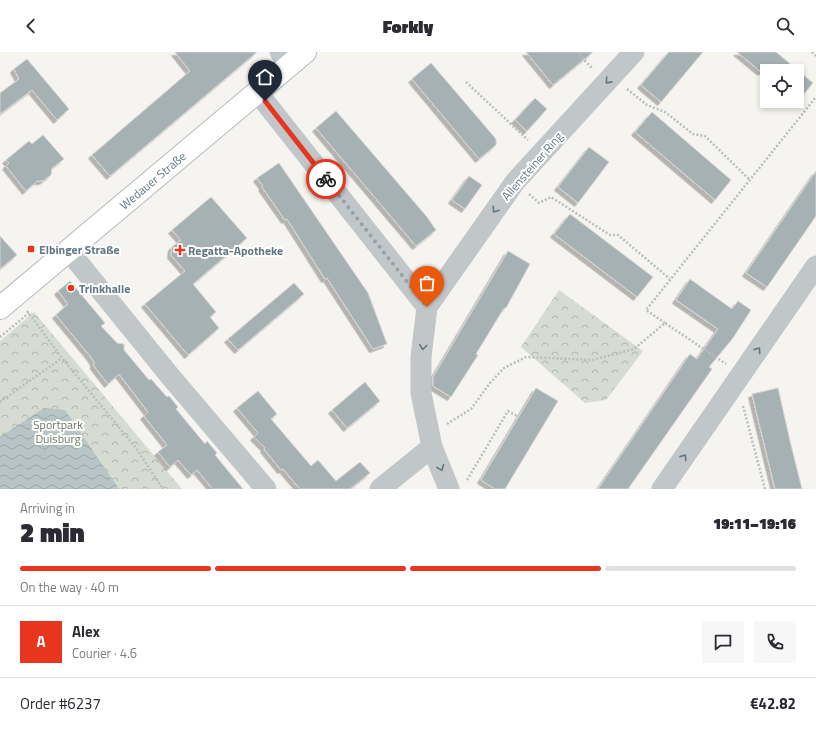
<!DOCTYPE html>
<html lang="en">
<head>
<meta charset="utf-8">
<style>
  body { margin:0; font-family:"Titillium Web",sans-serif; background:#f7f7f7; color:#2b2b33; height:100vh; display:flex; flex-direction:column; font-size:15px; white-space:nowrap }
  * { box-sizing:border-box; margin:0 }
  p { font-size:13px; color:#7c7c81 }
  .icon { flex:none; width:22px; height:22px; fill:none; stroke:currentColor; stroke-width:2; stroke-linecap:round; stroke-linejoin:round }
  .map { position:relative; height:437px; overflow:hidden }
  .details { display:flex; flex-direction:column; background:#fff; flex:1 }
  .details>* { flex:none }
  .controls { position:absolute; left:760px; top:12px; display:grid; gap:8px }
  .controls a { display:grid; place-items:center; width:44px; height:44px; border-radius:0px; background:#fff; box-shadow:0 2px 6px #0003; font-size:20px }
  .pin { position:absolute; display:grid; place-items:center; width:34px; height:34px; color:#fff; margin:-41px -17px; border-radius:50% 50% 50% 0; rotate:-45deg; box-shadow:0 0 4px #0007 }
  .pin .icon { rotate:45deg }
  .courier { position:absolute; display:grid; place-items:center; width:40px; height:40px; margin:-20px; border:3px solid #e8351d; border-radius:50%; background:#fff; color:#222; box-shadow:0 1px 5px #0007 }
  .head em { font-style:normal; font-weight:800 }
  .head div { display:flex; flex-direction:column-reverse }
  .head { display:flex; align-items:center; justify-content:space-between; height:68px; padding:0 20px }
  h1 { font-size:26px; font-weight:800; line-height:30px }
  .bar { display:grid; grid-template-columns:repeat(4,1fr); gap:6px 4px; align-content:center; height:48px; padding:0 20px }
  .bar i { height:5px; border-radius:3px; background:#e1e1e2 }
  .bar .current { background:#e8351d }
  .bar p { grid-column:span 4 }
  .line { display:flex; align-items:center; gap:10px; padding:0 20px; border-top:1px solid #e1e1e2 }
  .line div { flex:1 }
  .round { display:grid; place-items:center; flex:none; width:42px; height:42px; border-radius:0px; background:#f7f7f7 }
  header { display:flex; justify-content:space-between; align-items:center; height:52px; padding:0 20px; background:#fff; font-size:18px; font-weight:800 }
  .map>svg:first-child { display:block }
  .forest { fill:url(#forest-crowns) }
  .water { fill:url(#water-waves) }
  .building { fill:#a6b1b4; stroke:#d6d5d3; filter:url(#shadow) }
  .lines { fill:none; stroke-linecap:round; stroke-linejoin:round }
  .secondary-casing { stroke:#b3babd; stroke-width:24 }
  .path { stroke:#bbbebf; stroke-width:2.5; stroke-dasharray:2 2; stroke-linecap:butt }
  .street { stroke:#c1c6c8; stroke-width:21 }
  .secondary { stroke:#fff; stroke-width:22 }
  .oneway { stroke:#627882 }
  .done { stroke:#95a3a8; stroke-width:4; stroke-dasharray:0 7.2 }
  .route { stroke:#e8351d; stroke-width:5 }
  .poi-dot { fill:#e8351d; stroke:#fff; stroke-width:1.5 }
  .labels { text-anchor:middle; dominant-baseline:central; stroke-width:4; stroke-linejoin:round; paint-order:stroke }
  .street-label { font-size:12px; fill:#627882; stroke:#fff }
  .poi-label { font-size:12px; font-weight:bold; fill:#627882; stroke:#fff; text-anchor:start }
  .park-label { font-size:12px; fill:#697961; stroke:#fff }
</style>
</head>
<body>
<header><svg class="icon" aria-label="back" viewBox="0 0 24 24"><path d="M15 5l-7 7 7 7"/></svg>Forkly<svg class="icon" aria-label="search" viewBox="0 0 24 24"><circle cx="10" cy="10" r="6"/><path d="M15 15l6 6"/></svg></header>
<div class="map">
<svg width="816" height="437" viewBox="0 0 816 437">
  <defs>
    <pattern id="forest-crowns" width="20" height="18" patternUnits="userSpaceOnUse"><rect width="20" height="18" fill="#d6dcd1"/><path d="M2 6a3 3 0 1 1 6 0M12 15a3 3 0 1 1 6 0" fill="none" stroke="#b1b7af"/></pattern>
    <pattern id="water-waves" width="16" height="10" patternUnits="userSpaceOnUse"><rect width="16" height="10" fill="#b7c5c7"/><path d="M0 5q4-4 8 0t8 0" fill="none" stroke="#98a5a7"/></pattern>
    <filter id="shadow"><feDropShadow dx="-3.5" dy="3.5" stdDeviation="0" flood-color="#0004"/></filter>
  </defs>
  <rect width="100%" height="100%" fill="#f5f4f0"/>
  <g class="forest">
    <path d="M 559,238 L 643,299 L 606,348 L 585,351 L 521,295 Z"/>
    <path d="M 34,260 L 182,437 L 0,437 L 0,289 Z"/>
  </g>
  <path class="water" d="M 44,356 L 65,358 L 119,437 L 0,437 L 0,385 Z"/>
  <g class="building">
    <path d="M 175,0 L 257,0 L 110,124 L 92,103 L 190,19 Z"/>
    <path d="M 526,0 L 593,0 L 553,33 Z"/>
    <path d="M 669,0 L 703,0 L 661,50 L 641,33 Z"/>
    <path d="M 737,0 L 776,0 L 813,31 L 797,50 L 797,19 L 760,19 Z"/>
    <path d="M 27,7 L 69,57 L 57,68 L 32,38 L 0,62 L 0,41 L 19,27 L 14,17 Z"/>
    <path d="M 431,11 L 496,87 L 496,93 L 479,107 L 412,27 Z"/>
    <path d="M 535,46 L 547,57 L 527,79 L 515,68 Z"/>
    <path d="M 336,59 L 427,165 L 436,178 L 416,194 L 316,76 Z"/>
    <path d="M 652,60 L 731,128 L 715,148 L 635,80 Z"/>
    <path d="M 43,83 L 64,107 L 52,116 L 51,123 L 43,129 L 37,129 L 26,139 L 6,114 L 9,111 L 6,108 L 29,89 L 32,92 Z"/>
    <path d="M 589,95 L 609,110 L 578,151 L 558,135 Z"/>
    <path d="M 279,111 L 368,241 L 387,292 L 373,297 L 327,226 L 325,227 L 287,167 L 285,168 L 262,135 L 263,134 L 257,126 Z"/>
    <path d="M 816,119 L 816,164 L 767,235 L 746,221 Z"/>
    <path d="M 469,124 L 482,133 L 465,157 L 452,148 Z"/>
    <path d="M 211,145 L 247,186 L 193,232 L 216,260 L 210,265 L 219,276 L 188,303 L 145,252 L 185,219 L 171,203 L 172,195 L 181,188 L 172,178 Z"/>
    <path d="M 570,162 L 653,225 L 637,245 L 554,182 Z"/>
    <path d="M 0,184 L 17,203 L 0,217 Z"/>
    <path d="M 508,199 L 530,212 L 506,256 L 504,256 L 476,302 L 478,303 L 451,345 L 433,334 L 433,325 Z"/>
    <path d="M 690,227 L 732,257 L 738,249 L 751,258 L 733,286 L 709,315 L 712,317 L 628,437 L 598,437 L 690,302 L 697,307 L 718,277 L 676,248 Z"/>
    <path d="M 70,229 L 105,271 L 101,274 L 117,291 L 124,292 L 124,298 L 149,328 L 151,327 L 167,345 L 169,344 L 178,355 L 176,357 L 205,392 L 207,389 L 217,401 L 215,403 L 243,437 L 213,437 L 197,418 L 191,423 L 178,408 L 170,415 L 158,400 L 167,393 L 144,364 L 148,360 L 119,322 L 108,332 L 94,314 L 94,310 L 90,304 L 56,263 L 68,252 L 58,239 Z"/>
    <path d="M 294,231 L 304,242 L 238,298 L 228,287 Z"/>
    <path d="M 365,330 L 380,349 L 347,376 L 332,358 Z"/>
    <path d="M 536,336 L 558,349 L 505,437 L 495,437 L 481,428 Z"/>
    <path d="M 778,336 L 790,389 L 802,437 L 775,437 L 752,342 Z"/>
    <path d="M 258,339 L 277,362 L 271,367 L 311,414 L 318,408 L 336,429 L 360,410 L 370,421 L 350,437 L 300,437 L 283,417 L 281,418 L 264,397 L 265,396 L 254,385 L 258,381 L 237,356 Z"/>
  </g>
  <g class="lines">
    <g class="secondary-casing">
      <g id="secondary">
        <path id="s1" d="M 0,256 L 305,0"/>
      </g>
    </g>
    <g class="path">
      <path d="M 576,0 L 593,17"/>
      <path d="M 812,0 L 816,4"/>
      <path d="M 466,30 L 528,88"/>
      <path d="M 627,37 L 647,53 L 665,60 L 693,82 L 705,84 L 750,128"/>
      <path d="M 529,142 L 539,151 L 551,145 L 610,183 L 618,183 L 670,227"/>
      <path d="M 27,259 L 62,306 L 136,396 L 163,437"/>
      <path d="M 665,271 L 646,258 L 816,45"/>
      <path d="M 0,285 L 29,261"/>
      <path d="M 0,350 L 62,306"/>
      <path d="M 743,354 L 765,437"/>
      <path d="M 447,372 L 471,357 L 490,331 L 504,316 L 526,305 L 592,308 L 634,297 L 665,271 L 726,312"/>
      <path d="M 467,428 L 508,359 L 517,364"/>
      <path d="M 0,431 L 46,401 L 27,368"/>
    </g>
    <g class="street">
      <path d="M 280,0 L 290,13"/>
      <path d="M 258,41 L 427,255"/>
      <path d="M 68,198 L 170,324 L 266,437"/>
      <path d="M 380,437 L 432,395"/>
      <path d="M 449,437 L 432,395 L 421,341 L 421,305 L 427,255 L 515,130 L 634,0"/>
      <path d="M 662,437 L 816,214"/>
    </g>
    <use href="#secondary" class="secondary"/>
  </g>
  <defs><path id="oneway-chevron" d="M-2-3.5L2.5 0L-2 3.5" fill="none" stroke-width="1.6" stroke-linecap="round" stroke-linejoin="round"/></defs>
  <g class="oneway">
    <use href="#oneway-chevron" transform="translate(608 29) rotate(132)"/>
    <use href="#oneway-chevron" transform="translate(495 158) rotate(125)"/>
    <use href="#oneway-chevron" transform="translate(423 295) rotate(97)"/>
    <use href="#oneway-chevron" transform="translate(758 298) rotate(-55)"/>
    <use href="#oneway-chevron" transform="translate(684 405) rotate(-55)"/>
    <use href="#oneway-chevron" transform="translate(441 416) rotate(68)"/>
  </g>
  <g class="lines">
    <path class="done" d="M 326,127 L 427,255"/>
    <path class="route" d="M 265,49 L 326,127"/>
  </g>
  <g class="poi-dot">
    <rect x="27" y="193" width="8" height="8" rx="2"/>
    <path d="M178 192h4v4h4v4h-4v4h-4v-4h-4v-4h4z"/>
    <circle cx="71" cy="236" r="4"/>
  </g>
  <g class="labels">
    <g class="street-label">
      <text transform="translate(532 114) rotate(-49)">Allensteiner Ring</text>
      <text stroke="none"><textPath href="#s1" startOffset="199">Wedauer Straße</textPath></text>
    </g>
    <g class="poi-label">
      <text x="39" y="197">Elbinger Straße</text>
      <text x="188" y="198">Regatta-Apotheke</text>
      <text x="79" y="236">Trinkhalle</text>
    </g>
    <g class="park-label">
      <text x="58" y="372">Sportpark<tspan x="58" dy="14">Duisburg</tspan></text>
    </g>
  </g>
</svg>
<div class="controls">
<a><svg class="icon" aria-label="locate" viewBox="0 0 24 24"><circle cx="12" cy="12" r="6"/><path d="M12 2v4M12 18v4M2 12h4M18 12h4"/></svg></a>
</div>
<div class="pin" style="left:427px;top:255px;background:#ea580c"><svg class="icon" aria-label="bag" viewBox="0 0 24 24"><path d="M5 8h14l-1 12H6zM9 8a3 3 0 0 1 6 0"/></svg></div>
<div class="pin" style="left:265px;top:49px;background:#1f2937"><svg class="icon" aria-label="home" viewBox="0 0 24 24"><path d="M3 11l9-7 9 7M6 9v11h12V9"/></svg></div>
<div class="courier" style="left:326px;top:127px"><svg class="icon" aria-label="bike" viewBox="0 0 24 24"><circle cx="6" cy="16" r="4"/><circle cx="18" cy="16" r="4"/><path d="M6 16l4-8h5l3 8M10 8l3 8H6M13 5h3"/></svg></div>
</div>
<section class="details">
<div class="head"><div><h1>2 min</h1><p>Arriving in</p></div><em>19:11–19:16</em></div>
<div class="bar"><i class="current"></i><i class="current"></i><i class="current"></i><i></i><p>On the way · 40 m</p></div>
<div class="line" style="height:72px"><b class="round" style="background:#e8351d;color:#fff">A</b><div><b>Alex</b><p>Courier · 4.6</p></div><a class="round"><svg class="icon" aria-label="chat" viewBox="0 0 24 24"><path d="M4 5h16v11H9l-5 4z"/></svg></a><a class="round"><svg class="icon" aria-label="phone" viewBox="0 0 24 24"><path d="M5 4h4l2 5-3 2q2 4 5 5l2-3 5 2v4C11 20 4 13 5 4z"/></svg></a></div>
<div class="line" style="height:52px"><div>Order #6237</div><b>€42.82</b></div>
</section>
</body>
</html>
